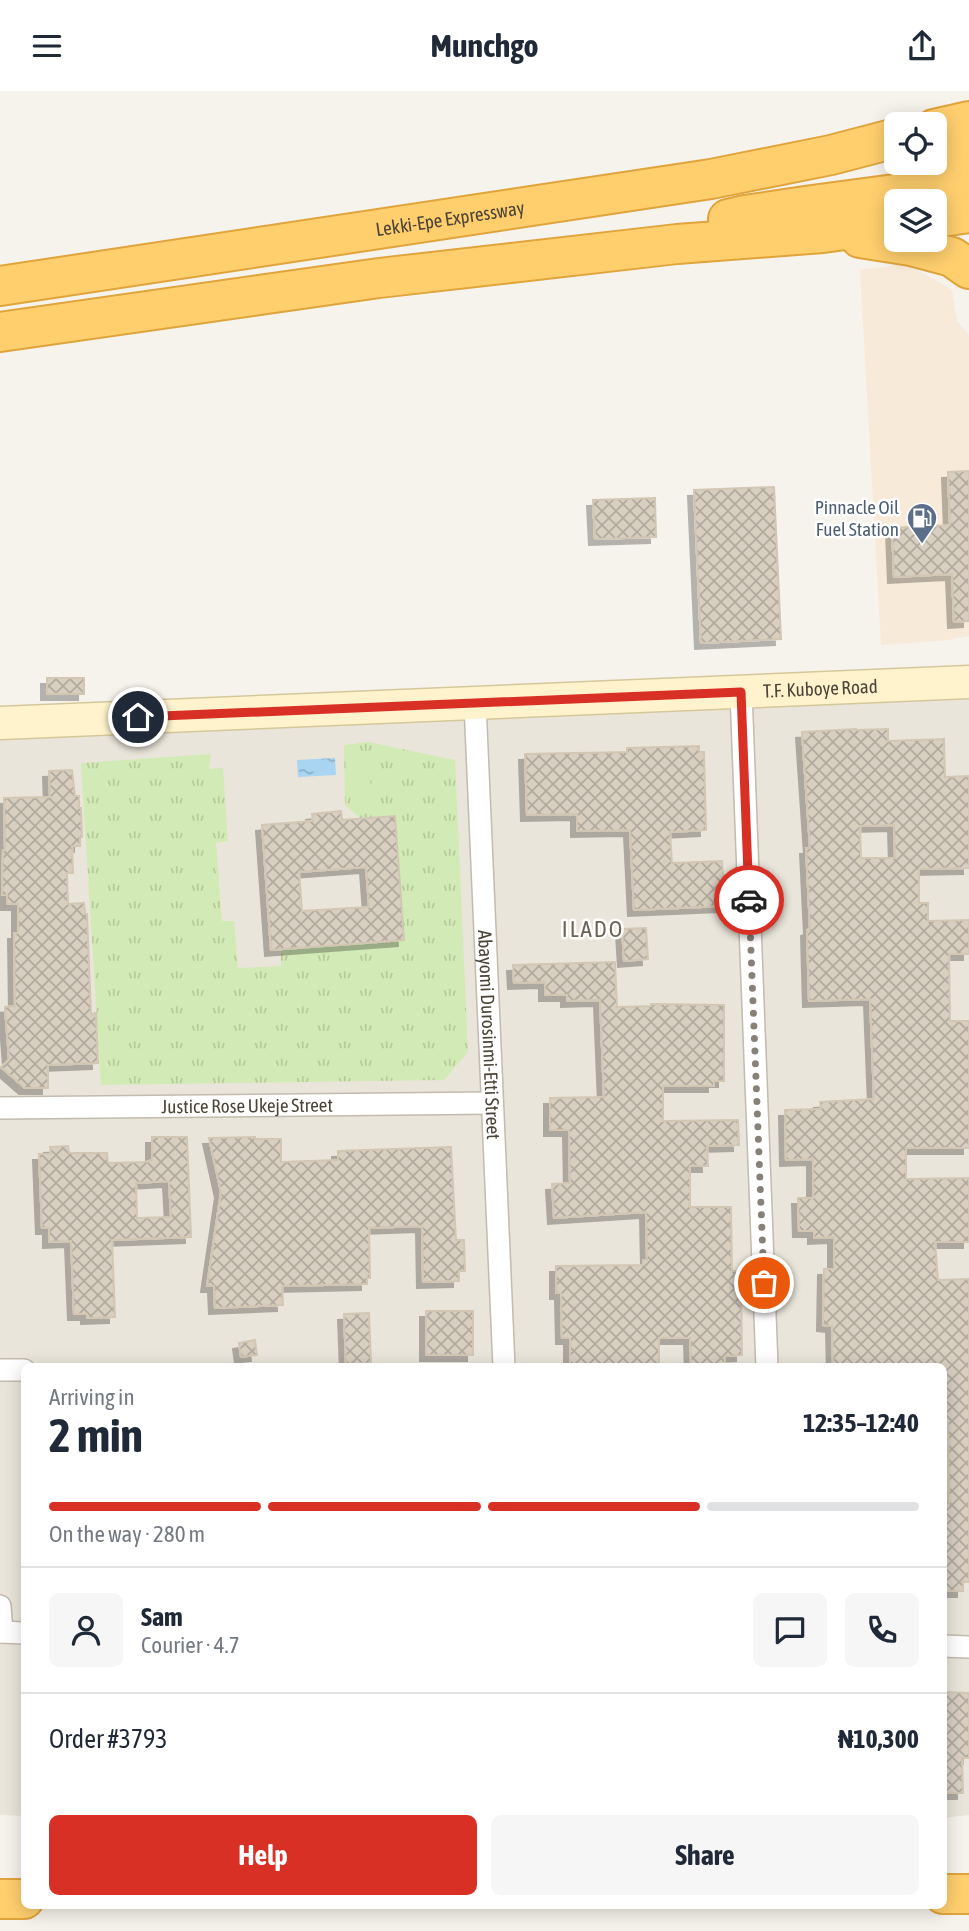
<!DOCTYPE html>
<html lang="en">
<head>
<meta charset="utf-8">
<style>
  body { margin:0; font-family:"Asap Condensed",sans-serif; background:#f6f6f7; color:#1f2937; height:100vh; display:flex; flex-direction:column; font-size:26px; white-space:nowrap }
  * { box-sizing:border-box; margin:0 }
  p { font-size:23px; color:#747a83 }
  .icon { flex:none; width:38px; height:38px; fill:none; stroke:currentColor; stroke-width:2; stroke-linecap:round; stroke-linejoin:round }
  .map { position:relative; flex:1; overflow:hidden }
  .drawer { position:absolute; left:21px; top:1272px; width:926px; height:546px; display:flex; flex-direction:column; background:#fff; border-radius:10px; box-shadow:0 4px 18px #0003 }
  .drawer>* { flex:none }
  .tools { position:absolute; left:884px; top:21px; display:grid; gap:14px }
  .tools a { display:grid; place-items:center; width:63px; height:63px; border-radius:10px; background:#fff; box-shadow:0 4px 18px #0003; font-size:35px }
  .pin { position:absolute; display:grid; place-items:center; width:60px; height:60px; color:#fff; margin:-30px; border:4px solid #fff; border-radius:50%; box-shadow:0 2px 7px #0007 }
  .courier { position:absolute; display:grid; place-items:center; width:70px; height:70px; margin:-35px; border:5px solid #d93025; border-radius:50%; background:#fff; color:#222; box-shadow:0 2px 9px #0007 }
  .summary em { font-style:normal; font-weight:700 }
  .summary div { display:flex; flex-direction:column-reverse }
  .summary { display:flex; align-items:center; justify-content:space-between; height:119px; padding:0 28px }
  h1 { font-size:46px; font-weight:700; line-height:52px }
  .bar { display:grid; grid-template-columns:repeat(4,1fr); gap:10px 7px; align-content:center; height:84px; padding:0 28px }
  .bar i { height:9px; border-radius:5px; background:#e0e1e3 }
  .bar .on { background:#d93025 }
  .bar p { grid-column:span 4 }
  .line { display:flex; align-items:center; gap:18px; padding:0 28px; border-top:2px solid #e0e1e3 }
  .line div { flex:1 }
  .round { display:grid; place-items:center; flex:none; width:74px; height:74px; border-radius:10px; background:#f6f6f7 }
  .action { display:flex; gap:14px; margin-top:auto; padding:14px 28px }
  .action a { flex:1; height:80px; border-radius:10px; background:#d93025; color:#fff; font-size:28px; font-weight:700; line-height:80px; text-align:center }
  .action a+a { background:#f6f6f7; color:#1f2937 }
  header { display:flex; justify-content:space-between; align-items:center; height:91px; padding:0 28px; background:#fff; font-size:32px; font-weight:700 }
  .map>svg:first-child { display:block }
  .residential { fill:#eae5da }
  .commercial { fill:#f7ead8 }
  .grass { fill:url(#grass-tufts) }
  .green { fill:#d2eab5 }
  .water { fill:url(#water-ripples) }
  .building { fill:url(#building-cross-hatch); stroke:#d3c7b4; stroke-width:2; fill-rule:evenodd; filter:url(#shadow) }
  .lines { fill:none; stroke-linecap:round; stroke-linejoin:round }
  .street-casing { stroke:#c2bbae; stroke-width:24 }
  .secondary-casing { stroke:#d6c79b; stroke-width:35 }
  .highway-casing { stroke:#e0a43c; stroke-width:42 }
  .street { stroke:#fff; stroke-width:21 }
  .secondary { stroke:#fff3cd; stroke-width:32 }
  .highway { stroke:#ffcf6e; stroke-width:38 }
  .done { stroke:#878178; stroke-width:7; stroke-dasharray:0 12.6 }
  .route { stroke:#d93025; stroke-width:9 }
  .labels { text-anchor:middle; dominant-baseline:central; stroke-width:5; stroke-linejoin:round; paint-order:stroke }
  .street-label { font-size:19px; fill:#4b4439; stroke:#fff }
  .service-label { font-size:19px; fill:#4e5e75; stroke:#fff; text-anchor:end }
  .quarter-label { font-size:23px; letter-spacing:2px; fill:#6e6250; stroke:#fff }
</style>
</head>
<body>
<header><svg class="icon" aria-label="menu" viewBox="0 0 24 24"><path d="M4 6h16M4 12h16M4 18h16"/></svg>Munchgo<svg class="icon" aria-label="share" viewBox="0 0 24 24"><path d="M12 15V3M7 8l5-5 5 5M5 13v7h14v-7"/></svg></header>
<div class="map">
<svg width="969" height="1840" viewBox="0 0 969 1840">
  <defs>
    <pattern id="grass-tufts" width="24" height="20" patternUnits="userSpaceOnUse" patternTransform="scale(1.75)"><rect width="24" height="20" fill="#d2eab5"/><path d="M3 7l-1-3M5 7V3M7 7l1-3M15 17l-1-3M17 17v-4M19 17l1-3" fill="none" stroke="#b6ca9c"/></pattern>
    <pattern id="water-ripples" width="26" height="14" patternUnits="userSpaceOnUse" patternTransform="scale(1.75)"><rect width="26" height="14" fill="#a9d4f2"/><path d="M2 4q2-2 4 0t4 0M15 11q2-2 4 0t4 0" fill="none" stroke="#8caec5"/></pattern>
    <pattern id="building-cross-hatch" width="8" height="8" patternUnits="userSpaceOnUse" patternTransform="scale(1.75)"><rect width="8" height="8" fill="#d8cfc1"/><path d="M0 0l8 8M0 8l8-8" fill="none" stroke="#b1aa9e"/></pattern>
    <filter id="shadow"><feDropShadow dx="-6" dy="6" stdDeviation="0" flood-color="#0004"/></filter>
  </defs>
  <rect width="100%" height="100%" fill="#f6f3ec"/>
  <path class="residential" d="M 969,602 L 969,1724 L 943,1727 L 943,1276 L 24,1276 L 24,1725 L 0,1724 L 0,640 Z"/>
  <path class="commercial" d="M 907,173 L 952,199 L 957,230 L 969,244 L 969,545 L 949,549 L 881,554 L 860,179 Z"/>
  <path class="grass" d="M 368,651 L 455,669 L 468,961 L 444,989 L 101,994 L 81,672 L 211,663 L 209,678 L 223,677 L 228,750 L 216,752 L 222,830 L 234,830 L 238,877 L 281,875 L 281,858 L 404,849 L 395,725 L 360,727 L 345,714 L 344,654 Z"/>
  <path class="green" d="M 369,663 L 371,705 L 348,706 L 345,664 Z"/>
  <path class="water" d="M 335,667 L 336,684 L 298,686 L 297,669 Z"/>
  <g class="building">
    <path d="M 969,380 L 969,530 L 954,531 L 952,483 L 894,486 L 892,437 L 950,434 L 948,381 Z"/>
    <path d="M 774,396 L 781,548 L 701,552 L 694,399 Z"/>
    <path d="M 655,407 L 656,446 L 595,448 L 593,409 Z"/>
    <rect x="47" y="587" width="37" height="16"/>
    <path d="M 856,638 L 856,639 L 888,638 L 888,650 L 944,648 L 945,686 L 969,685 L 969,777 L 919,778 L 919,812 L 928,812 L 928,830 L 969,829 L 969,863 L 949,863 L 950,930 L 969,930 L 969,1057 L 906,1057 L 906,1088 L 969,1087 L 969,1151 L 935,1151 L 938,1189 L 969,1188 L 969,1491 L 963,1491 L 963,1500 L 943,1500 L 943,1414 L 949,1414 L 948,1332 L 943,1332 L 943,1276 L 833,1276 L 832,1235 L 823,1234 L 824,1178 L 834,1178 L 834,1146 L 814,1147 L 814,1140 L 799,1140 L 798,1107 L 813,1107 L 813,1068 L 786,1069 L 785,1019 L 821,1018 L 820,1011 L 874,1008 L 870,908 L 809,910 L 807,839 L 810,838 L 806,757 L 810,757 L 802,641 ZM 894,734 L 895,767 L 861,767 L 860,735 Z"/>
    <path d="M 699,655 L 699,661 L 704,661 L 706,739 L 670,741 L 672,772 L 722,770 L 725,815 L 634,819 L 630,739 L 577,740 L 577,723 L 527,724 L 525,663 L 627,661 L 627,657 Z"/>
    <path d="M 72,679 L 75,705 L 79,705 L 79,717 L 81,717 L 82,746 L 80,746 L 80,755 L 72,755 L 73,782 L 67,782 L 68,813 L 84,812 L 85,823 L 87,823 L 91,923 L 96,922 L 98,972 L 48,974 L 48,997 L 25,997 L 1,976 L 9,969 L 5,916 L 15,915 L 14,842 L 18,842 L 18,813 L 7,813 L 7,804 L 2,804 L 3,759 L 5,759 L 4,707 L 50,706 L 49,680 Z"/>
    <path d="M 341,720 L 342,729 L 395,725 L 404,849 L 271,859 L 262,734 L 313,730 L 312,723 ZM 366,776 L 369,816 L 302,820 L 299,781 Z"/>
    <path d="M 646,837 L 648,868 L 624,870 L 622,838 Z"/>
    <path d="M 615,871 L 617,916 L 651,915 L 651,913 L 724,914 L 724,990 L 714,990 L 714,995 L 663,995 L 663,1030 L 738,1029 L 739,1054 L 707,1055 L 708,1075 L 690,1075 L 690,1116 L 731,1116 L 732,1180 L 741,1180 L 742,1264 L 725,1265 L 725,1276 L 691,1276 L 690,1247 L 659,1247 L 659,1276 L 570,1276 L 570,1247 L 562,1247 L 561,1202 L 556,1202 L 556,1175 L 643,1174 L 643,1169 L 647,1169 L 646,1121 L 554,1127 L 552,1093 L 570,1092 L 569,1039 L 550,1039 L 550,1007 L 604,1006 L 600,909 L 567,910 L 567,904 L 545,904 L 545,891 L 514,892 L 513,874 Z"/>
    <path d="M 152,1046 L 187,1046 L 191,1146 L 112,1149 L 115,1226 L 87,1227 L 87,1223 L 74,1223 L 71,1150 L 49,1151 L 49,1137 L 42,1137 L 39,1063 L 51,1063 L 50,1056 L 68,1055 L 69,1062 L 107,1062 L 108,1072 L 146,1071 L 152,1069 ZM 169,1090 L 171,1126 L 137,1127 L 136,1092 Z"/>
    <path d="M 255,1046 L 255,1048 L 281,1048 L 281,1071 L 338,1069 L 338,1060 L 451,1056 L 456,1149 L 464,1149 L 465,1180 L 459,1180 L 459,1190 L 423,1191 L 422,1135 L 369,1137 L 370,1187 L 367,1187 L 367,1193 L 282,1195 L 283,1214 L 215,1217 L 214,1195 L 207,1195 L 221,1101 L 209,1047 Z"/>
    <rect x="426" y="1220" width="47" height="44"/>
    <path d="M 369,1222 L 371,1272 L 346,1273 L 344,1223 Z"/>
    <path d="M 255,1249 L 257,1264 L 241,1266 L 239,1252 Z"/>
    <path d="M 943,1601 L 969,1602 L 969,1667 L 962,1667 L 963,1702 L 943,1702 Z"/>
  </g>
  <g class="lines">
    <g class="street-casing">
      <g id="street">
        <path d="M 741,601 L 767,1276"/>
        <path id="s1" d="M 475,612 L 504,1276"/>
        <path id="s2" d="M 0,1017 L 492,1012"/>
        <path d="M 0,1279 L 24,1279"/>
        <path d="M 0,1515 L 2,1541"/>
        <path d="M 0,1541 L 24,1542"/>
        <path d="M 943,1555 L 969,1556"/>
      </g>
    </g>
    <g class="secondary-casing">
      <g id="secondary">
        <path id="s3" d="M 0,632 L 969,591"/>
      </g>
    </g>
    <g class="highway-casing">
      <g id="highway">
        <path d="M 934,38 L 969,30"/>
        <path d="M 934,65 L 965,66 L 969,67"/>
        <path d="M 934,127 L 969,122"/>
        <path d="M 728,128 L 745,124 L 805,115 L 969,93"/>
        <path d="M 860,147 L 911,155 L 952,166 L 969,178"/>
        <path id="s4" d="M 0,195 L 711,88 L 831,64 L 896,47"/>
        <path d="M 0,241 L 379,187 L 677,153 L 823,142 L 896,132"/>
        <path d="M 943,1803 L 969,1803"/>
        <path d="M 0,1808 L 24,1808"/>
      </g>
    </g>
    <use href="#street" class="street"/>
    <use href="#secondary" class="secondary"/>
    <use href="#highway" class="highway"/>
  </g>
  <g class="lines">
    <path class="done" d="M 749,809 L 764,1192"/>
    <path class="route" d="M 138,626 L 741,601 L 749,809"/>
  </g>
  <defs>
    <g id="fuel-pin" transform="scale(1.575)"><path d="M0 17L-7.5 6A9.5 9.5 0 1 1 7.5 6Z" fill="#5c6f8a" stroke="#fff"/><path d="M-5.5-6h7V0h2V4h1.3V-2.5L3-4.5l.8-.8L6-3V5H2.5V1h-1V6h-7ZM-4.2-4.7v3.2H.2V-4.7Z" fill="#fff"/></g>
  </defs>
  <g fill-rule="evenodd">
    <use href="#fuel-pin" x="922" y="427"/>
  </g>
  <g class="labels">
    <g class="street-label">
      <text stroke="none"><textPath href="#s4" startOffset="455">Lekki-Epe Expressway</textPath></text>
      <text stroke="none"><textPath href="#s3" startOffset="821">T.F. Kuboye Road</textPath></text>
      <text stroke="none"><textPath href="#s1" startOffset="332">Abayomi Durosinmi-Etti Street</textPath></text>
      <text stroke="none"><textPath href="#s2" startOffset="247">Justice Rose Ukeje Street</textPath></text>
    </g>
    <g class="service-label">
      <text x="899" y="416">Pinnacle Oil<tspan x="899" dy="22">Fuel Station</tspan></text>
    </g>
    <g class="quarter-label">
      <text x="593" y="838">ILADO</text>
    </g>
  </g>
</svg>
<div class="tools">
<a><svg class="icon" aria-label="locate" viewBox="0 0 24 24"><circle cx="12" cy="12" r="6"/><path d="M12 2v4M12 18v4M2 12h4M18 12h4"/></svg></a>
<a><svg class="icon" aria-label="layers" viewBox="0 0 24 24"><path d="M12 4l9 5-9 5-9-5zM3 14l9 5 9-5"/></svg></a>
</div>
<div class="pin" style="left:764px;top:1192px;background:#ea580c"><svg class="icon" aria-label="bag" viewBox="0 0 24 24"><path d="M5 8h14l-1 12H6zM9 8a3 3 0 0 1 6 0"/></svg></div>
<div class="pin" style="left:138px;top:626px;background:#1f2937"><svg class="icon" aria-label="home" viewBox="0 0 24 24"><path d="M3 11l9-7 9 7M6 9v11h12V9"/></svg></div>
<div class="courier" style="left:749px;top:809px"><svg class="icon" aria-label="car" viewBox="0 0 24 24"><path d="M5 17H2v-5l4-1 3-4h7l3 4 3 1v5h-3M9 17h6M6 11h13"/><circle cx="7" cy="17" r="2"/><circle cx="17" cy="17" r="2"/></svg></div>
<section class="drawer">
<div class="summary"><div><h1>2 min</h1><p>Arriving in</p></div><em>12:35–12:40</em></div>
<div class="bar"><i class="on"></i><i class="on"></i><i class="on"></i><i></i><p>On the way · 280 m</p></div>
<div class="line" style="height:126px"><a class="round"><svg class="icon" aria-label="person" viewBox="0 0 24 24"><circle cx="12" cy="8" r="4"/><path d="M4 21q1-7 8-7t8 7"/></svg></a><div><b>Sam</b><p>Courier · 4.7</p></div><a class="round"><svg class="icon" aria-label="chat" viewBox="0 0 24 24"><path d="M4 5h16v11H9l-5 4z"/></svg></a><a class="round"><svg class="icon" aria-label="phone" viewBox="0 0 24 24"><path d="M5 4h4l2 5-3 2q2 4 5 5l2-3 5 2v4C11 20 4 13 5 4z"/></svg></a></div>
<div class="line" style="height:91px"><div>Order #3793</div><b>₦10,300</b></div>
<div class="action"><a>Help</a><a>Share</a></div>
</section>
</div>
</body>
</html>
